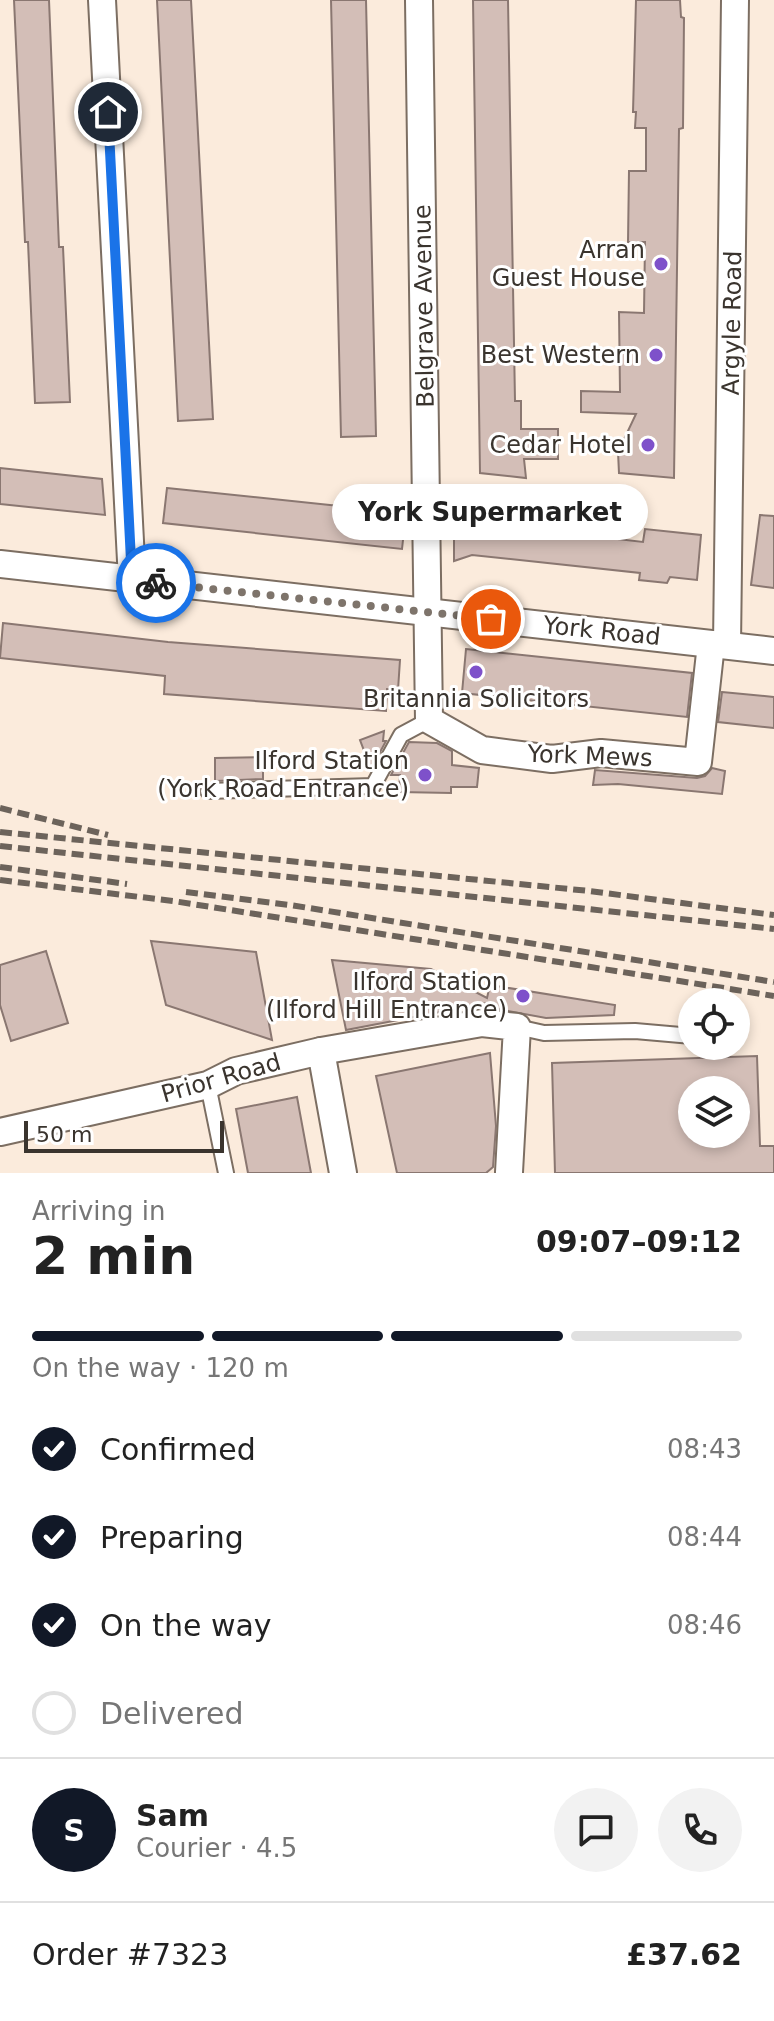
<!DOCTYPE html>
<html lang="en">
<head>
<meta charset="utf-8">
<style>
  body { margin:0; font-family:"DejaVu Sans",sans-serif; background:#f2f2f2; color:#222; height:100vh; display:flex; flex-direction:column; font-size:30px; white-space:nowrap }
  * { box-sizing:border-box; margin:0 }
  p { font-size:26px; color:#767676 }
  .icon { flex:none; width:44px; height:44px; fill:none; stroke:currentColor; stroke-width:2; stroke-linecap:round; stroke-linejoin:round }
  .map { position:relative; height:1173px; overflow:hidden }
  .panel { display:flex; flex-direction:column; background:#fff; flex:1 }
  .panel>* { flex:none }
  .tools { position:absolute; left:678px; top:988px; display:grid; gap:16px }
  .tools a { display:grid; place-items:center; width:72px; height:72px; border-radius:50%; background:#fff; box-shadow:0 4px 12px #0003; font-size:40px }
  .scale { position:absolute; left:24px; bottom:20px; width:200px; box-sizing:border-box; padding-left:8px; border:4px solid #3a342e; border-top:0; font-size:22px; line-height:28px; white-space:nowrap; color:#3a342e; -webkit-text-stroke:6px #fff; paint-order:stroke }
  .pin { position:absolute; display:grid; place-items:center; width:68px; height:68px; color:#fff; margin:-34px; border:4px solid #fff; border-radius:50%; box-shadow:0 2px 8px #0007 }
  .courier { position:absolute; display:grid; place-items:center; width:80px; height:80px; margin:-40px; border:6px solid #1a73e8; border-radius:50%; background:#fff; color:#222; box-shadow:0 2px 10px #0007 }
  .bubble { position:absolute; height:56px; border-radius:28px; background:#fff; box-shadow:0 4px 12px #0003; font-size:26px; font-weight:700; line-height:56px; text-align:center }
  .head em { font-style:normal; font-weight:700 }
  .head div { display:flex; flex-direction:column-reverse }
  .head { display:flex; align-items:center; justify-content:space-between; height:136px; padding:0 32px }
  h1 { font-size:52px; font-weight:700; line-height:60px }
  .bar { display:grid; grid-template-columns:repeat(4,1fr); gap:12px 8px; align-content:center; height:96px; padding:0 32px }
  .bar i { height:10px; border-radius:6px; background:#e0e0e0 }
  .bar .active { background:#111827 }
  .bar p { grid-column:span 4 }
  .line { display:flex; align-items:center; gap:20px; padding:0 32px; border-top:2px solid #e0e0e0 }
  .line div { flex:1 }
  .round { display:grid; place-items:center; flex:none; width:84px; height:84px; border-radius:42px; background:#f2f2f2 }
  ol { padding:0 32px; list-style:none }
  li { display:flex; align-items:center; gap:24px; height:88px }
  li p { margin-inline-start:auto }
  li .icon { padding:8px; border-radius:50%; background:#111827; color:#fff; stroke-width:4 }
  li:last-child { color:#767676 }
  li i { width:44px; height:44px; border:4px solid #e0e0e0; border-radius:50% }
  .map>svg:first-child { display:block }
  .building { fill:#d3beb7; stroke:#8a7771; stroke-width:2; fill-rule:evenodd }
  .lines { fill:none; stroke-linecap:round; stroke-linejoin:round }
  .lane-casing { stroke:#7c6e62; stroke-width:18 }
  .street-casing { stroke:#7c6e62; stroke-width:30 }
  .lane { stroke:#fff; stroke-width:14 }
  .street { stroke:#fff; stroke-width:26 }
  .rail { stroke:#6c635b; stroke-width:6; stroke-dasharray:12 6; stroke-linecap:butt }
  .done { stroke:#7e746b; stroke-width:8; stroke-dasharray:0 14.4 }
  .route { stroke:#1a73e8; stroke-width:10 }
  .poi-dot { fill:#7e51ca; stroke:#fff; stroke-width:3 }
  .labels { text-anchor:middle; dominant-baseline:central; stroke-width:6; stroke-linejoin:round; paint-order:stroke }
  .poi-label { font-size:24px; fill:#3a342e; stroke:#fff; text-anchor:end }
  .street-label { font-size:24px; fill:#3a342e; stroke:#fff }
</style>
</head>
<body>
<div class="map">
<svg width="774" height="1173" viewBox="0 0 774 1173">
  <rect width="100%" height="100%" fill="#fbebdc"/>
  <g class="building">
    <path d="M 14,0 L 49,0 L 59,247 L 63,247 L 70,402 L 35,403 L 28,242 L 25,242 Z"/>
    <path d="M 157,0 L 191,0 L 213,419 L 178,421 Z"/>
    <path d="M 331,0 L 366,0 L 376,436 L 341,437 Z"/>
    <path d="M 473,0 L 508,0 L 515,401 L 521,401 L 521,429 L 558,429 L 558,459 L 524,459 L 526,478 L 480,473 Z"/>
    <path d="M 636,0 L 680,0 L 681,17 L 684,18 L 683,128 L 679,129 L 674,478 L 619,473 L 618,452 L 636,414 L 581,412 L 581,391 L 620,392 L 619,312 L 644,313 L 645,242 L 628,242 L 629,171 L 646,171 L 646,128 L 635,128 L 636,112 L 633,112 Z"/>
    <path d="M 0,468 L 102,479 L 105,515 L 0,504 Z"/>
    <path d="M 167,488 L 406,513 L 402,549 L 163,523 Z"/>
    <path d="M 454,511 L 529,520 L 530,529 L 643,542 L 645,529 L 701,535 L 697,580 L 670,577 L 667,583 L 639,580 L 640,573 L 472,555 L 454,561 Z"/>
    <path d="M 760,515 L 774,516 L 774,588 L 751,585 Z"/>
    <path d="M 3,623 L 168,642 L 400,660 L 398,690 L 387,689 L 386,711 L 164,694 L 165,676 L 0,658 Z"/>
    <path d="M 466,649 L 692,673 L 687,717 L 462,693 Z"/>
    <path d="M 722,692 L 774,697 L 774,728 L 718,722 Z"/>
    <path d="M 384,731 L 383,741 L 386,741 L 371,769 L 360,740 Z"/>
    <path d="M 409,742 L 437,743 L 452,751 L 452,765 L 479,768 L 477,787 L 451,787 L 451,793 L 399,792 L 400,775 L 391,775 Z"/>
    <path d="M 263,757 L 263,779 L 215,781 L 215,758 Z"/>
    <path d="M 712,768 L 725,771 L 722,794 L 618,784 L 593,785 L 595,770 L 697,778 L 705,776 Z"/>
    <path d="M 151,941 L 256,952 L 272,1040 L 166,1005 Z"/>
    <path d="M 46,951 L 68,1023 L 11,1041 L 0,1005 L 0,965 Z"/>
    <path d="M 332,960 L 431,969 L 487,998 L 490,985 L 615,1005 L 614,1015 L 546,1018 L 487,1007 L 487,1003 L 346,1030 Z"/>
    <path d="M 490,1053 L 496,1126 L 493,1167 L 486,1173 L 397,1173 L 376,1076 Z"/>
    <path d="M 757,1056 L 760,1146 L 774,1146 L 774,1173 L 555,1173 L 552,1063 ZM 692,1090 L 736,1090 L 736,1134 L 692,1134 Z"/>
    <path d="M 297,1097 L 311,1173 L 248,1173 L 236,1109 Z"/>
  </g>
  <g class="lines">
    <g class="lane-casing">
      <g id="lane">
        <path d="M 208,791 L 373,786 L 401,735 L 429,720"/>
        <path d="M 517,1027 L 544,1033 L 635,1031 L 692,1036"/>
        <path d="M 208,1085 L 226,1173"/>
      </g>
    </g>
    <g class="street-casing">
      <g id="street">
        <path d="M 102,0 L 132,580"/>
        <path d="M 419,0 L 429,720 L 482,750 L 552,759 L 601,753 L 698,762 L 711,644"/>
        <path d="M 0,564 L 774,651"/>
        <path d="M 727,645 L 735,0"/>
        <path d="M 321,1051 L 482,1023 L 517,1027 L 509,1172"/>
        <path d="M 0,1132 L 208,1085 L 236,1071 L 321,1051 L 343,1173"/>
      </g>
    </g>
    <use href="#lane" class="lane"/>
    <use href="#street" class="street"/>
    <g class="rail">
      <path d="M 0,808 L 108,835"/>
      <path d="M 0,832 L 589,891 L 774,915"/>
      <path d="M 0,846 L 774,929"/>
      <path d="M 0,867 L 127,884"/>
      <path d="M 0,880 L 173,901 L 774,996"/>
      <path d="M 186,892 L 290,905 L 774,982"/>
    </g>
  </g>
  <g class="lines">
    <path class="done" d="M 156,583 L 491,619"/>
    <path class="route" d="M 108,112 L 132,580 L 156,583"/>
  </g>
  <g class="poi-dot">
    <circle cx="661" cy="264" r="8"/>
    <circle cx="656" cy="355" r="8"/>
    <circle cx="648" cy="445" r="8"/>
    <circle cx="476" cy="672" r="8"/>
    <circle cx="425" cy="775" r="8"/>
    <circle cx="523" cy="996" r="8"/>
  </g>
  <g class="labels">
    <g class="poi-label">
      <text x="645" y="250">Arran<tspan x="645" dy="28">Guest House</tspan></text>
      <text x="640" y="355">Best Western</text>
      <text x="632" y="445">Cedar Hotel</text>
      <text x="476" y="699" text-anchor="middle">Britannia Solicitors</text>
      <text x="409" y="761">Ilford Station<tspan x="409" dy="28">(York Road Entrance)</tspan></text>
      <text x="507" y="982">Ilford Station<tspan x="507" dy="28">(Ilford Hill Entrance)</tspan></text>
    </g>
    <g class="street-label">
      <text transform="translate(424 306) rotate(-91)">Belgrave Avenue</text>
      <text transform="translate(732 323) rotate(-89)">Argyle Road</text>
      <text transform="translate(602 631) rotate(6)">York Road</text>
      <text transform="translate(590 756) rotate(2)">York Mews</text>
      <text transform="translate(221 1078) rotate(-16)">Prior Road</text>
    </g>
  </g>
</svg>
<div class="tools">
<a><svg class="icon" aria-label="locate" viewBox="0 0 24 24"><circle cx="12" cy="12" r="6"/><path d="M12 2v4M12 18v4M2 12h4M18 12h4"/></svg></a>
<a><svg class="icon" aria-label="layers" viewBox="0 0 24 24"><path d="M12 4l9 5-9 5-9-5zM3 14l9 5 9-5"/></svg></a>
</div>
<div class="scale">50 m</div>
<div class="pin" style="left:491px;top:619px;background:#ea580c"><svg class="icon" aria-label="bag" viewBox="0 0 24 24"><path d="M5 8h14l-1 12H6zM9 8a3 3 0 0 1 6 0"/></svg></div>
<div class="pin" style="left:108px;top:112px;background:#1f2937"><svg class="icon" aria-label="home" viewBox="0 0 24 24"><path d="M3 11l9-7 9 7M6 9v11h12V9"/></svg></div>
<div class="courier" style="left:156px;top:583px"><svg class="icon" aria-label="bike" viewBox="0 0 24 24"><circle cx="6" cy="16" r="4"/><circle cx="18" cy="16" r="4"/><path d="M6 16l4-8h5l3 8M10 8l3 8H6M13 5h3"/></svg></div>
<div class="bubble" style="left:332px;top:484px;width:316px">York Supermarket</div>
</div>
<section class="panel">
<div class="head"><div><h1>2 min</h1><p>Arriving in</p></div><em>09:07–09:12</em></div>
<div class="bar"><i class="active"></i><i class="active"></i><i class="active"></i><i></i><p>On the way · 120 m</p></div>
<ol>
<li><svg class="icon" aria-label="check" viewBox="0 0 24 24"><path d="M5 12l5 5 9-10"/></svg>Confirmed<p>08:43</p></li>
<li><svg class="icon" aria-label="check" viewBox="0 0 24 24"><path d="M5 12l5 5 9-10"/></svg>Preparing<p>08:44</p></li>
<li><svg class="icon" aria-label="check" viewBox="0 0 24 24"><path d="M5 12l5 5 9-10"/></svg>On the way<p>08:46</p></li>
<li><i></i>Delivered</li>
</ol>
<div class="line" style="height:144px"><b class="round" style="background:#111827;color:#fff">S</b><div><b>Sam</b><p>Courier · 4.5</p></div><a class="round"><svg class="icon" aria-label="chat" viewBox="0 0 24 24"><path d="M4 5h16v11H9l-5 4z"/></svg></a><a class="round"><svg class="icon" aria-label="phone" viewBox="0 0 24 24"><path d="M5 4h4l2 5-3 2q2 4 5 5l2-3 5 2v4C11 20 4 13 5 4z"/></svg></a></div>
<div class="line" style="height:104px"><div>Order #7323</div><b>£37.62</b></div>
</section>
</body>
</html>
